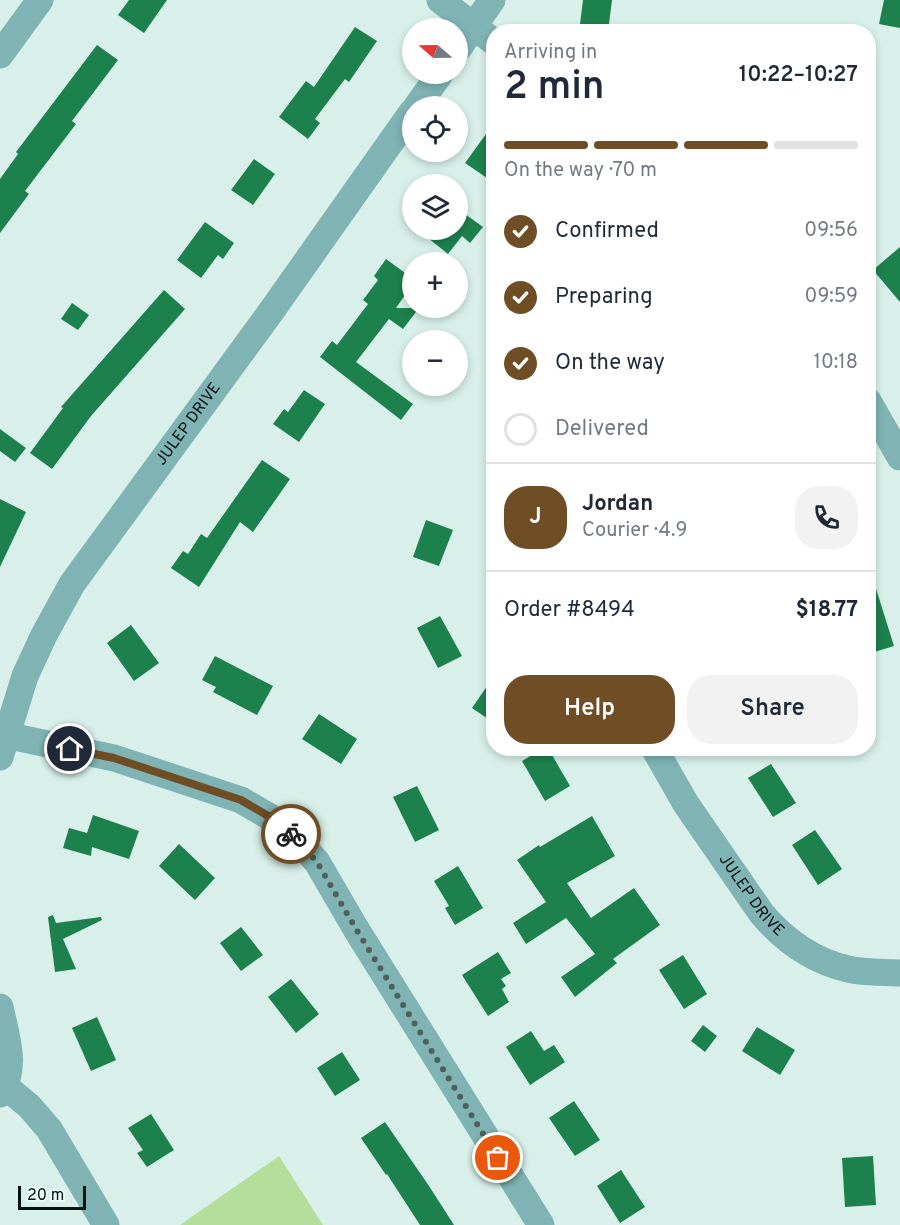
<!DOCTYPE html>
<html lang="en">
<head>
<meta charset="utf-8">
<style>
  body { margin:0; font-family:Overpass,sans-serif; background:#f2f2f3; color:#1f2937; height:100vh; display:flex; flex-direction:column; font-size:22px; white-space:nowrap }
  * { box-sizing:border-box; margin:0 }
  p { font-size:20px; color:#747a83 }
  .icon { flex:none; width:33px; height:33px; fill:none; stroke:currentColor; stroke-width:2; stroke-linecap:round; stroke-linejoin:round }
  .map { position:relative; flex:1; overflow:hidden }
  .details { position:absolute; left:486px; top:24px; width:390px; height:732px; display:flex; flex-direction:column; background:#fff; border-radius:24px; box-shadow:0 3px 9px #0003 }
  .details>* { flex:none }
  .needle { width:39px; rotate:290deg }
  .tools { position:absolute; left:402px; top:18px; display:grid; gap:12px }
  .tools a { display:grid; place-items:center; width:66px; height:66px; border-radius:50%; background:#fff; box-shadow:0 3px 9px #0003; font-size:30px }
  .scale { position:absolute; left:18px; bottom:15px; width:68px; box-sizing:border-box; padding-left:6px; border:3px solid #09110f; border-top:0; font-size:16px; line-height:21px; white-space:nowrap; color:#09110f; -webkit-text-stroke:4px #e5fef6; paint-order:stroke }
  .pin { position:absolute; display:grid; place-items:center; width:51px; height:51px; color:#fff; margin:-26px; border:3px solid #fff; border-radius:50%; box-shadow:0 2px 6px #0007 }
  .courier { position:absolute; display:grid; place-items:center; width:60px; height:60px; margin:-30px; border:4px solid #6f4e25; border-radius:50%; background:#fff; color:#222; box-shadow:0 2px 8px #0007 }
  .head em { font-style:normal; font-weight:600 }
  .head div { display:flex; flex-direction:column-reverse }
  .head { display:flex; align-items:center; justify-content:space-between; height:102px; padding:0 18px }
  h1 { font-size:39px; font-weight:600; line-height:45px }
  .bar { display:grid; grid-template-columns:repeat(4,1fr); gap:9px 6px; align-content:center; height:72px; padding:0 18px }
  .bar i { height:8px; border-radius:4px; background:#e0e1e3 }
  .bar .active { background:#6f4e25 }
  .bar p { grid-column:span 4 }
  .line { display:flex; align-items:center; gap:15px; padding:0 18px; border-top:2px solid #e0e1e3 }
  .line div { flex:1 }
  .round { display:grid; place-items:center; flex:none; width:63px; height:63px; border-radius:24px; background:#f2f2f3 }
  ol { padding:0 18px; list-style:none }
  li { display:flex; align-items:center; gap:18px; height:66px }
  li p { margin-inline-start:auto }
  li .icon { padding:6px; border-radius:50%; background:#6f4e25; color:#fff; stroke-width:4 }
  li:last-child { color:#747a83 }
  li i { width:33px; height:33px; border:3px solid #e0e1e3; border-radius:50% }
  .cta { display:flex; gap:12px; margin-top:auto; padding:12px 18px }
  .cta a { flex:1; height:69px; border-radius:24px; background:#6f4e25; color:#fff; font-size:24px; font-weight:600; line-height:69px; text-align:center }
  .cta a+a { background:#f2f2f3; color:#1f2937 }
  .map>svg:first-child { display:block }
  .green { fill:#b5de9a }
  .building { fill:#1d814d }
  .lines { fill:none; stroke-linecap:round; stroke-linejoin:round }
  .minor { stroke:#7fb3b4; stroke-width:27 }
  .done { stroke:#515f5b; stroke-width:6; stroke-dasharray:0 10.8 }
  .route { stroke:#6f4e25; stroke-width:8 }
  .labels { text-anchor:middle; dominant-baseline:central; stroke-width:6; stroke-linejoin:round; paint-order:stroke }
  .street-label { font-size:16px; fill:#09110f; stroke:#e5fef6 }
</style>
</head>
<body>
<div class="map">
<svg width="900" height="1225" viewBox="0 0 900 1225">
  <rect width="100%" height="100%" fill="#d8f0e9"/>
  <path class="green" d="M 279,1156 L 323,1225 L 180,1225 Z"/>
  <g class="building">
    <path d="M 129,0 L 167,0 L 144,33 L 118,15 Z"/>
    <path d="M 583,0 L 612,0 L 608,32 L 579,32 Z"/>
    <path d="M 884,0 L 900,0 L 900,28 L 879,24 Z"/>
    <path d="M 355,27 L 377,41 L 349,82 L 345,79 L 315,119 L 320,123 L 308,139 L 279,117 L 306,81 L 314,87 Z"/>
    <path d="M 97,45 L 118,60 L 72,121 L 76,124 L 25,191 L 29,194 L 0,233 L 0,179 L 18,154 L 16,152 Z"/>
    <path d="M 494,123 L 494,169 L 487,178 L 465,163 Z"/>
    <path d="M 254,159 L 275,174 L 253,205 L 231,190 Z"/>
    <path d="M 458,209 L 483,227 L 470,243 L 462,236 L 448,254 L 418,230 L 458,230 Z"/>
    <path d="M 205,222 L 234,243 L 223,259 L 218,255 L 201,278 L 177,260 Z"/>
    <path d="M 900,247 L 900,302 L 873,270 Z"/>
    <path d="M 386,259 L 412,278 L 412,285 L 396,308 L 419,308 L 403,329 L 389,319 L 356,362 L 413,404 L 401,420 L 320,357 L 332,341 L 337,345 L 368,304 L 363,300 L 378,280 L 374,276 Z"/>
    <path d="M 164,290 L 185,309 L 91,416 L 52,469 L 30,453 L 63,408 L 61,407 Z"/>
    <path d="M 72,303 L 89,315 L 78,330 L 61,319 Z"/>
    <path d="M 304,390 L 325,404 L 299,442 L 273,424 L 284,409 L 288,412 Z"/>
    <path d="M 0,429 L 26,448 L 15,462 L 0,451 Z"/>
    <path d="M 262,460 L 290,479 L 253,532 L 240,522 L 199,587 L 171,568 L 183,551 L 188,554 L 201,534 L 207,538 Z"/>
    <path d="M 0,499 L 26,512 L 0,567 Z"/>
    <path d="M 426,520 L 453,530 L 439,566 L 413,557 Z"/>
    <path d="M 872,576 L 894,646 L 868,654 L 868,577 Z"/>
    <path d="M 440,616 L 462,656 L 438,668 L 417,628 Z"/>
    <path d="M 131,625 L 159,663 L 134,681 L 107,643 Z"/>
    <path d="M 215,656 L 273,686 L 257,715 L 213,692 L 216,687 L 202,680 Z"/>
    <path d="M 494,676 L 494,723 L 472,708 Z"/>
    <path d="M 319,714 L 357,739 L 341,764 L 302,739 Z"/>
    <path d="M 544,748 L 548,748 L 570,786 L 545,801 L 522,761 Z"/>
    <path d="M 771,764 L 796,803 L 773,817 L 748,778 Z"/>
    <path d="M 417,786 L 439,830 L 415,842 L 393,797 Z"/>
    <path d="M 93,815 L 139,831 L 129,859 L 92,847 L 91,856 L 63,848 L 69,828 L 87,833 Z"/>
    <path d="M 592,816 L 615,856 L 567,883 L 591,918 L 634,888 L 660,925 L 613,959 L 617,963 L 575,997 L 561,977 L 595,954 L 566,918 L 526,944 L 513,923 L 546,902 L 517,860 L 539,845 L 540,847 Z"/>
    <path d="M 815,830 L 842,869 L 818,885 L 792,845 Z"/>
    <path d="M 179,844 L 215,878 L 195,900 L 159,866 Z"/>
    <path d="M 458,866 L 483,908 L 455,925 L 445,908 L 449,906 L 434,881 Z"/>
    <path d="M 53,915 L 56,923 L 101,917 L 102,920 L 63,939 L 76,969 L 55,972 L 48,917 Z"/>
    <path d="M 241,927 L 263,955 L 241,971 L 220,943 Z"/>
    <path d="M 498,952 L 511,973 L 501,979 L 506,986 L 502,989 L 509,1002 L 488,1016 L 462,975 Z"/>
    <path d="M 683,955 L 707,994 L 684,1009 L 659,970 Z"/>
    <path d="M 291,979 L 319,1014 L 296,1033 L 268,997 Z"/>
    <path d="M 97,1017 L 116,1060 L 91,1071 L 72,1028 Z"/>
    <path d="M 703,1025 L 717,1036 L 705,1052 L 691,1041 Z"/>
    <path d="M 757,1027 L 795,1050 L 780,1075 L 742,1051 Z"/>
    <path d="M 531,1031 L 544,1051 L 554,1045 L 565,1062 L 530,1085 L 506,1047 Z"/>
    <path d="M 342,1052 L 360,1080 L 335,1096 L 317,1068 Z"/>
    <path d="M 574,1101 L 600,1140 L 575,1156 L 549,1118 Z"/>
    <path d="M 151,1114 L 174,1150 L 147,1167 L 137,1153 L 143,1150 L 128,1128 Z"/>
    <path d="M 385,1122 L 429,1186 L 454,1225 L 420,1225 L 387,1174 L 386,1175 L 361,1138 Z"/>
    <path d="M 873,1156 L 876,1205 L 845,1207 L 842,1158 Z"/>
    <path d="M 621,1170 L 645,1207 L 620,1223 L 597,1186 Z"/>
  </g>
  <g class="lines">
    <g class="minor">
      <path d="M 440,0 L 494,42"/>
      <path d="M 458,49 L 492,0"/>
      <path d="M 0,55 L 40,0"/>
      <path d="M 417,106 L 440,74"/>
      <path d="M 868,401 L 900,457"/>
      <path d="M 5,735 L 114,758 L 241,800 L 270,817 L 295,837 L 317,862 L 356,929 L 541,1225"/>
      <path id="s1" d="M 654,748 L 686,804 L 762,914 C 785,941 813,961 848,969 C 864,973 883,972 900,973"/>
      <path id="s2" d="M 0,757 L 25,676 L 44,635 L 72,584 L 270,313 L 412,112"/>
      <path d="M 0,1007 C 6,1036 18,1067 0,1094"/>
      <path d="M 5,1086 L 29,1106 L 49,1129 L 106,1225"/>
    </g>
  </g>
  <g class="lines">
    <path class="done" d="M 291,834 L 317,862 L 356,929 L 498,1158"/>
    <path class="route" d="M 70,749 L 114,758 L 241,800 L 270,817 L 291,834"/>
  </g>
  <g class="labels">
    <g class="street-label">
      <text stroke="none"><textPath href="#s2" startOffset="386">JULEP DRIVE</textPath></text>
      <text stroke="none"><textPath href="#s1" startOffset="177">JULEP DRIVE</textPath></text>
    </g>
  </g>
</svg>
<div class="tools">
<a><svg class="needle" viewBox="-14 -14 28 28"><path d="M0-13l5 13h-10z" fill="#e53935"/><path d="M0 13l5-13h-10z" fill="#747a83"/></svg></a>
<a><svg class="icon" aria-label="locate" viewBox="0 0 24 24"><circle cx="12" cy="12" r="6"/><path d="M12 2v4M12 18v4M2 12h4M18 12h4"/></svg></a>
<a><svg class="icon" aria-label="layers" viewBox="0 0 24 24"><path d="M12 4l9 5-9 5-9-5zM3 14l9 5 9-5"/></svg></a>
<a>+</a>
<a>−</a>
</div>
<div class="scale">20 m</div>
<div class="pin" style="left:498px;top:1158px;background:#ea580c"><svg class="icon" aria-label="bag" viewBox="0 0 24 24"><path d="M5 8h14l-1 12H6zM9 8a3 3 0 0 1 6 0"/></svg></div>
<div class="pin" style="left:70px;top:749px;background:#1f2937"><svg class="icon" aria-label="home" viewBox="0 0 24 24"><path d="M3 11l9-7 9 7M6 9v11h12V9"/></svg></div>
<div class="courier" style="left:291px;top:834px"><svg class="icon" aria-label="bike" viewBox="0 0 24 24"><circle cx="6" cy="16" r="4"/><circle cx="18" cy="16" r="4"/><path d="M6 16l4-8h5l3 8M10 8l3 8H6M13 5h3"/></svg></div>
<section class="details">
<div class="head"><div><h1>2 min</h1><p>Arriving in</p></div><em>10:22–10:27</em></div>
<div class="bar"><i class="active"></i><i class="active"></i><i class="active"></i><i></i><p>On the way · 70 m</p></div>
<ol>
<li><svg class="icon" aria-label="check" viewBox="0 0 24 24"><path d="M5 12l5 5 9-10"/></svg>Confirmed<p>09:56</p></li>
<li><svg class="icon" aria-label="check" viewBox="0 0 24 24"><path d="M5 12l5 5 9-10"/></svg>Preparing<p>09:59</p></li>
<li><svg class="icon" aria-label="check" viewBox="0 0 24 24"><path d="M5 12l5 5 9-10"/></svg>On the way<p>10:18</p></li>
<li><i></i>Delivered</li>
</ol>
<div class="line" style="height:108px"><b class="round" style="background:#6f4e25;color:#fff">J</b><div><b>Jordan</b><p>Courier · 4.9</p></div><a class="round"><svg class="icon" aria-label="phone" viewBox="0 0 24 24"><path d="M5 4h4l2 5-3 2q2 4 5 5l2-3 5 2v4C11 20 4 13 5 4z"/></svg></a></div>
<div class="line" style="height:78px"><div>Order #8494</div><b>$18.77</b></div>
<div class="cta"><a>Help</a><a>Share</a></div>
</section>
</div>
</body>
</html>
